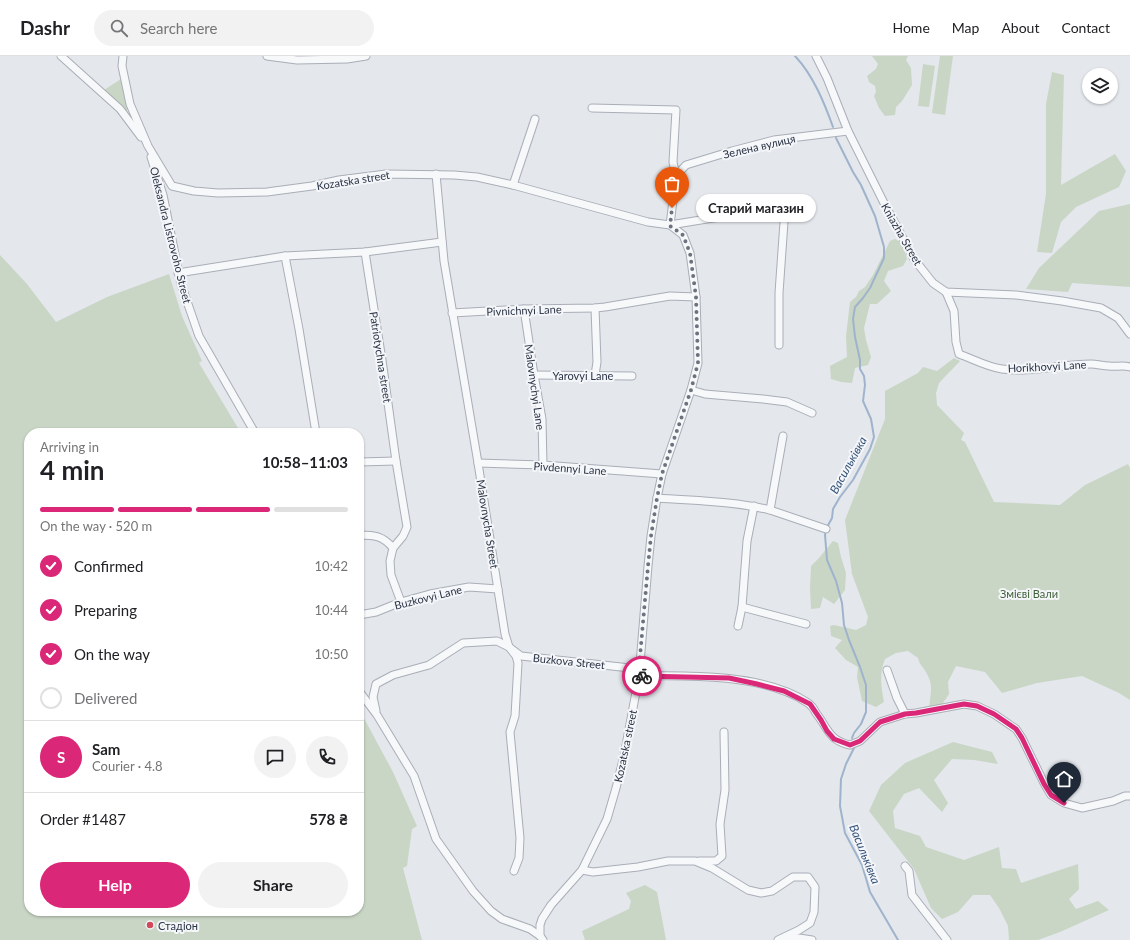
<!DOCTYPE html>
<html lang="en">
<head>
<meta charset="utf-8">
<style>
  body { margin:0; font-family:Lato,sans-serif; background:#f2f2f2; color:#202124; height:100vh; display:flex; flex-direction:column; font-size:15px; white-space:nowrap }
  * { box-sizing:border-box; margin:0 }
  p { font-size:13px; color:#757577 }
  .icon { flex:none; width:22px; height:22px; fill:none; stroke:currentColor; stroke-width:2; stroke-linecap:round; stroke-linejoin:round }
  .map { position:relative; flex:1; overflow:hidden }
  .drawer { position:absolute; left:24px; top:372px; width:340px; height:488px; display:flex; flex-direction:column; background:#fff; border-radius:16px; box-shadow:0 1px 3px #0004 }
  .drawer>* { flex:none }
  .controls { position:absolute; left:1082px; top:12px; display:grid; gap:8px }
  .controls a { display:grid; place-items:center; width:36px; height:36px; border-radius:50%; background:#fff; box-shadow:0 1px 3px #0004; font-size:20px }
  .pin { position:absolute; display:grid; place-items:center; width:34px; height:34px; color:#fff; margin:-41px -17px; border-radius:50% 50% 50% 0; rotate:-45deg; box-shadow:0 0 4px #0007 }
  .pin .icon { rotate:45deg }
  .courier { position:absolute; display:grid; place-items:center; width:40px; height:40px; margin:-20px; border:3px solid #db2777; border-radius:50%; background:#fff; color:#222; box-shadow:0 1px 5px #0007 }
  .bubble { position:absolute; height:28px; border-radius:14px; background:#fff; box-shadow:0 1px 3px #0004; font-size:13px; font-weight:700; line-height:28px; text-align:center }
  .head em { font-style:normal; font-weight:700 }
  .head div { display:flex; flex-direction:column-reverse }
  .head { display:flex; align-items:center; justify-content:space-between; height:68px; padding:0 16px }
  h1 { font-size:26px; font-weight:700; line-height:30px }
  .bar { display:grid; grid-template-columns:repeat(4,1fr); gap:6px 4px; align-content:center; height:48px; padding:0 16px }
  .bar i { height:5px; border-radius:3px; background:#e0e0e0 }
  .bar .selected { background:#db2777 }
  .bar p { grid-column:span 4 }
  .line { display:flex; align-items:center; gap:10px; padding:0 16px; border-top:1px solid #e0e0e0 }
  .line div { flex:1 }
  .round { display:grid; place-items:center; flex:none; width:42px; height:42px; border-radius:21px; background:#f2f2f2 }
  ol { padding:0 16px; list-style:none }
  li { display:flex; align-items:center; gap:12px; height:44px }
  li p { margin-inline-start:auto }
  li .icon { padding:4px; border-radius:50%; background:#db2777; color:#fff; stroke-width:4 }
  li:last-child { color:#757577 }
  li i { width:22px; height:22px; border:2px solid #e0e0e0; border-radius:50% }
  .cta { display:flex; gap:8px; margin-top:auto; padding:8px 16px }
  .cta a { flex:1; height:46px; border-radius:24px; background:#db2777; color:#fff; font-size:16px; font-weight:700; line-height:46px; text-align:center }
  .cta a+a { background:#f2f2f2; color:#202124 }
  header { display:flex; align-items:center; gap:24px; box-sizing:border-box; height:56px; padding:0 20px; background:#fff; border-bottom:1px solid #e0e0e0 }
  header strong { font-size:19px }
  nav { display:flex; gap:22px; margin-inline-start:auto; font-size:14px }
  .search { width:280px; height:36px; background:#f2f2f2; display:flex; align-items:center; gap:10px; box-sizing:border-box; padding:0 14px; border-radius:22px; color:#757577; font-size:15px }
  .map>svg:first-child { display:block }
  .green { fill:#c9d6c5 }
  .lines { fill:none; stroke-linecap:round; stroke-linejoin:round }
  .stream { stroke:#9fb4cc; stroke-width:2 }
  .minor-casing { stroke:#a9aeb7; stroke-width:9 }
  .minor { stroke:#f7f8fa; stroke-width:7 }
  .done { stroke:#6c737f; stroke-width:4; stroke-dasharray:0 7.2 }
  .route { stroke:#db2777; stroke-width:5 }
  .poi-dot { fill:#d1495b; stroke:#f4f6f9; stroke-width:1.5 }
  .labels { text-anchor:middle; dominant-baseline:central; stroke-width:4; stroke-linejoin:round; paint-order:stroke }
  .street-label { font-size:11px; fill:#2b3445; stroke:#f4f6f9 }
  .park-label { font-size:11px; fill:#3f6138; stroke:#f4f6f9 }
  .poi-label { font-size:11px; fill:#2b3445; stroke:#f4f6f9; text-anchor:start }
  .water-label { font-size:12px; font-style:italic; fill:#34527a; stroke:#f4f6f9 }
</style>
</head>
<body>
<header>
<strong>Dashr</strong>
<div class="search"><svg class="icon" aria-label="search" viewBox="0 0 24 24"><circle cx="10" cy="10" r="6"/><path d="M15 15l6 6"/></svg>Search here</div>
<nav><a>Home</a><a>Map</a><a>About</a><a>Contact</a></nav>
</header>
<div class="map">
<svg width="1130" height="884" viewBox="0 0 1130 884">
  <rect width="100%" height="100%" fill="#e4e7ec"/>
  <g class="green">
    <path d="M 872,0 L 908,0 L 906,4 L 911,12 L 912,29 L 902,45 L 896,51 L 895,59 L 885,60 L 879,52 L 874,40 L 876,36 L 875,30 L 869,26 L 867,20 L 876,13 L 878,8 Z"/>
    <path d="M 940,0 L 953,0 L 945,59 L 932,57 Z"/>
    <path d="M 923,8 L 935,10 L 929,51 L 918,50 Z"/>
    <path d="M 1052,16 L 1064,19 L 1061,129 L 1115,98 L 1126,115 L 1119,131 L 1076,151 L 1061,166 L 1052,197 L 1037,196 L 1046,138 L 1046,48 Z"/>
    <path d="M 124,21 L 129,53 L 125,55 L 101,36 Z"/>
    <path d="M 1130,148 L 1130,231 L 1072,227 L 1068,236 L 1026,233 L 1039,212 L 1099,155 Z"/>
    <path d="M 895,183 L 902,187 L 907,203 L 903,210 L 888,215 L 884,225 L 891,235 L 877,248 L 870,248 L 864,272 L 866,284 L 871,301 L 868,309 L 855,312 L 852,327 L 841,326 L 831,323 L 830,310 L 847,301 L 846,280 L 850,246 L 856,241 L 859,235 L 865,231 L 873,219 L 890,185 Z"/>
    <path d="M 0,199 L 27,228 L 56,266 L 107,241 L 169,218 L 182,260 L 202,305 L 199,307 L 241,377 L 29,377 L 29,855 L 359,855 L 359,653 L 393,716 L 417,770 L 412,773 L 407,810 L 403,812 L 422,884 L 0,884 Z"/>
    <path d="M 954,302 L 960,305 L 939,327 L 936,337 L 937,349 L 964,377 L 961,384 L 965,386 L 994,446 L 1060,449 L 1085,429 L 1128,408 L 1130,412 L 1130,644 L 1119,637 L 1082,620 L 1037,627 L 1002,637 L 985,616 L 956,610 L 948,626 L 949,638 L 939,653 L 929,651 C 931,634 934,628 924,613 C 921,609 919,607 918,602 L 908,595 L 896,597 L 885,603 C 879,618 881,630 884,646 L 876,651 L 862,645 L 857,621 L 858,611 L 846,604 L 835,592 L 842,584 L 831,580 L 830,570 L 834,569 L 856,574 L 866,569 L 868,561 L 852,518 L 845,464 L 885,363 L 885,335 L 918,317 L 923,311 L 937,315 Z"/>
    <path d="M 833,485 L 838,487 L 841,501 L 846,517 L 845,534 L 834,548 L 823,541 L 820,552 L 811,553 L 810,532 L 811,510 L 819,502 Z"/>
    <path d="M 953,686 L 992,696 L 998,708 L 974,704 L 952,703 L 934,724 L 948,747 L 942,756 L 919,732 L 904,738 L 893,755 L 895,772 L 920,780 L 926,791 L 964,804 L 999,791 L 1002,812 L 1016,813 L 1021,827 L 1078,808 L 1079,833 L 1069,843 L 1076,853 L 1098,845 L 1109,854 L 1060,876 L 1038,884 L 1009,884 L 1008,870 L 999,852 L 990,839 L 973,839 L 958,856 L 942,863 L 931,852 L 914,813 L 869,755 L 881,729 L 905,707 Z"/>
    <path d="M 645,829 L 657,836 L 666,884 L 585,884 L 582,875 L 629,853 L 631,845 L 626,837 Z"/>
  </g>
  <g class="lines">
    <g class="stream">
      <path d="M 795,0 C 813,19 824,46 833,71"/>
      <path d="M 836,82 L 853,116 L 861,129 L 875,160 L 884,191 L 884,202 L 870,232 L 863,242 L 855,251 L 853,263 L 855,281 L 860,304 L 860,313 L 864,320 L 865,329 L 863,345 L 871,363 L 874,381 L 870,393 L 853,424 L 840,441 L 833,453 L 832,462 L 826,473 L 825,479 L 827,504 L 836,525 L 842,547 L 844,569 L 849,584 L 860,611 L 866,629 L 866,656 L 861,668 L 854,677 L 852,682"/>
      <path d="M 855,690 L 846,708 L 841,723 L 840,750 L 845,777 L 862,809 L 870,836 L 898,884"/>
    </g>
    <g class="minor-casing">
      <g id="minor">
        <path d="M 61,0 L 120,53 L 141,81"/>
        <path d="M 123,0 L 122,10 L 130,48 L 148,90 L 172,130 L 194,135 L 218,137 L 267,136 L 312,130 L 339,124 L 386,118 L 454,119 L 477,121 L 513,129 L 648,166 L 670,169 L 683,179 L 690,197 L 696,241 L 698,307 L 691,334 L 662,418 L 657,442 L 651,480 L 648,510 L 639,620 L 624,700 L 616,732 L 607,763 L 582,814 L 551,849 L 542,863 L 540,869 L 540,880 L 543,884"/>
        <path d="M 267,0 L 297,4 L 347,3 L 366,0"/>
        <path d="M 816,0 L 827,22 L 848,75 L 886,151 L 914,203 L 933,227 L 946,236 L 1016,239 L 1062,245 L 1101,252 L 1118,262 L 1130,278"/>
        <path d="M 592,52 L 676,54 L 673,106 L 676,120 L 670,169 L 713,162 L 776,155 L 782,157 L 784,166 L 779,237 L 779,289"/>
        <path d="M 151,101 L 163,139 L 181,228 L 199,280 L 255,377"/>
        <path d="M 436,118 L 444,205 L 478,407 L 505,578 L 509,591 L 516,600 L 518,607 L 515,660 L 510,676 L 520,782 L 519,802 L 514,815"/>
        <path d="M 676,120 L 686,109 L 732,95 L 774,84 L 848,75"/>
        <path d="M 513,129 L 535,63"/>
        <path d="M 365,196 L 382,304 L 396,405 L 407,471 L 403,480 L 393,492 L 390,505 L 391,519 L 401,546"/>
        <path d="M 285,200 L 299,273 L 316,377"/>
        <path d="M 178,217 L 285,200 L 365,196 L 442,186"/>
        <path d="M 946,236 L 954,255 L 956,286 L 959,298 C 973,303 987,311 1002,313 C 1032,317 1061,308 1091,308 C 1097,308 1103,310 1109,310 C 1116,311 1123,309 1130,311"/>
        <path d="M 524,253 L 534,319 L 542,363 L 543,409"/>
        <path d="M 452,257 L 524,253 L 595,252 L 605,251 L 670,240 L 696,241"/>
        <path d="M 534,319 L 632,320"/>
        <path d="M 595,319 L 597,306 L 595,252"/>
        <path d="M 691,334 L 705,338 L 763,343 L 787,346 L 812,357"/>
        <path d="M 359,406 L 396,405"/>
        <path d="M 478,407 L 543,409 L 662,418"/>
        <path d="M 657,442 C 695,445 733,445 770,454 L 783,380"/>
        <path d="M 770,454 L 826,473"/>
        <path d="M 359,479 C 375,479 383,480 393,492"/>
        <path d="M 742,551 L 806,568"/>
        <path d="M 359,559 L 376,556 L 401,546 L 430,538 L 469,531 L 498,533"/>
        <path d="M 738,570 L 742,551 L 747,485 L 754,450"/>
        <path d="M 887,614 L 897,642 L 905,658"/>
        <path d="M 639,620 C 689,619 766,618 808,647 C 811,649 814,653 816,657 C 828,672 828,684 850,689 L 860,685 L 880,666 L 905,658 L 916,657 L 964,648 L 977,650 L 994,658 L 1016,673 L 1022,682 L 1044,727 L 1051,739 L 1064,747 L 1082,752 L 1113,745 L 1125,740 L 1130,740"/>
        <path d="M 359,635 L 377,659 L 414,720 L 436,783 L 473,835 L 491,855 L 502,863 L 530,873 L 540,880"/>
        <path d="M 376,655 L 373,641 L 376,628 L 393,619 L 429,609 L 463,587 L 497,585 L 509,591 L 521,600 L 639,613"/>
        <path d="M 699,805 L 716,805 L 722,800 L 720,768 L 725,734 L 724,676"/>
        <path d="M 905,810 L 909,815 L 912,839 L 947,884"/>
        <path d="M 582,814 L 593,816 L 638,811 L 668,805 L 695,805 L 712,812 L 748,834 L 761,837 L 772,835 L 793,821 L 808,821 L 815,831 L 814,856 L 810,867 L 799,874 L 778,884"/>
        <path d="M 788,884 L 799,882 L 812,884"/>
      </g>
    </g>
    <use href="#minor" class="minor"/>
  </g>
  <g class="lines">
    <path class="done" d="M 642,620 L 639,620 L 639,612 L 648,510 L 651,480 L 657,442 L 662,418 L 691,334 L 698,307 L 696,241 L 690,197 L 683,179 L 670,170 L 672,152"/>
    <path class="route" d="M 642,620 L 729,622 L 757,628 L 784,635 L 810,648 L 821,664 L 827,675 L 834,683 L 850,689 L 860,685 L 880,666 L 905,658 L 916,657 L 964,648 L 977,650 L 994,658 L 1016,673 L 1022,682 L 1044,728 L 1051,739 L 1064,747"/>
  </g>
  <circle class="poi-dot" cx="150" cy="869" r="4"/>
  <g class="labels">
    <g class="street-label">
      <text transform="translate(759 90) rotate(-13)">Зелена вулиця</text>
      <text transform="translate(353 124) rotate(-9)">Kozatska street</text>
      <text transform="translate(902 178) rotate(60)">Kniazha Street</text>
      <text transform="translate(171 179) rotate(76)">Oleksandra Listrovoho Street</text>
      <text transform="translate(524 254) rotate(-2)">Pivnichnyi Lane</text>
      <text transform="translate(381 301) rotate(81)">Patriotychna street</text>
      <text transform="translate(1047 310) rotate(-3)">Horikhovyi Lane</text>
      <text x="583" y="319">Yarovyi Lane</text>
      <text transform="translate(535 331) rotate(82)">Malovnychyi Lane</text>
      <text transform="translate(570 412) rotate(4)">Pivdennyi Lane</text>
      <text transform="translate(488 468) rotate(81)">Malovnycha Street</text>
      <text transform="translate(428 541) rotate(-14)">Buzkovyi Lane</text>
      <text transform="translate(569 605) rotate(6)">Buzkova Street</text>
      <text transform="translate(625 690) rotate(-78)">Kozatska street</text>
    </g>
    <g class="park-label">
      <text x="1029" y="537">Змієві Вали</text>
    </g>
    <g class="poi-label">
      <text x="158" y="869">Стадіон</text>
    </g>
    <g class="water-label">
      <text transform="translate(848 409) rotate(-61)">Васильківка</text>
      <text transform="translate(865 798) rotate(68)">Васильківка</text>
    </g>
  </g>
</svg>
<div class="controls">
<a><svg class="icon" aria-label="layers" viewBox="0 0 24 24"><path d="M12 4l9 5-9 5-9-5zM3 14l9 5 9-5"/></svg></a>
</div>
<div class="pin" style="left:672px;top:152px;background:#ea580c"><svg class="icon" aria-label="bag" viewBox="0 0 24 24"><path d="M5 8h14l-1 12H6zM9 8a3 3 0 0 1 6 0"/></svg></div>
<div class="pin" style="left:1064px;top:747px;background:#1f2937"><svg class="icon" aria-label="home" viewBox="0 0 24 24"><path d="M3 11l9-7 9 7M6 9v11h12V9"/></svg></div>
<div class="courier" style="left:642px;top:620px"><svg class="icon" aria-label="bike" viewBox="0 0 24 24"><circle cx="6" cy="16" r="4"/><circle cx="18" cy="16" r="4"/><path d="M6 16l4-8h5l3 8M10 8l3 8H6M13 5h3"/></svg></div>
<div class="bubble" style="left:696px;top:138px;width:120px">Старий магазин</div>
<section class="drawer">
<div class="head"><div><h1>4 min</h1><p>Arriving in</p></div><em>10:58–11:03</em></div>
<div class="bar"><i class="selected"></i><i class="selected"></i><i class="selected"></i><i></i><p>On the way · 520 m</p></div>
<ol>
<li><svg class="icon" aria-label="check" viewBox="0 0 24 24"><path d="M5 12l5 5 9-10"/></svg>Confirmed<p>10:42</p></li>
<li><svg class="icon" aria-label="check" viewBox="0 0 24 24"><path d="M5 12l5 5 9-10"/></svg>Preparing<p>10:44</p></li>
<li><svg class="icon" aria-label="check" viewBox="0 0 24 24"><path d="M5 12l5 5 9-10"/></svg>On the way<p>10:50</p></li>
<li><i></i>Delivered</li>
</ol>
<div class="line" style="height:72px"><b class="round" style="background:#db2777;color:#fff">S</b><div><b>Sam</b><p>Courier · 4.8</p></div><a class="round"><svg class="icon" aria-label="chat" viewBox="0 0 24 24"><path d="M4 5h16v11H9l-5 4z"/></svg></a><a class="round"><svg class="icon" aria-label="phone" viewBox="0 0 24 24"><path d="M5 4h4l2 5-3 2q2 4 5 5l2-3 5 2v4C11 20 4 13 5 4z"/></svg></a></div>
<div class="line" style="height:52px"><div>Order #1487</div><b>578 ₴</b></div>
<div class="cta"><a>Help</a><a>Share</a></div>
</section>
</div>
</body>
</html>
